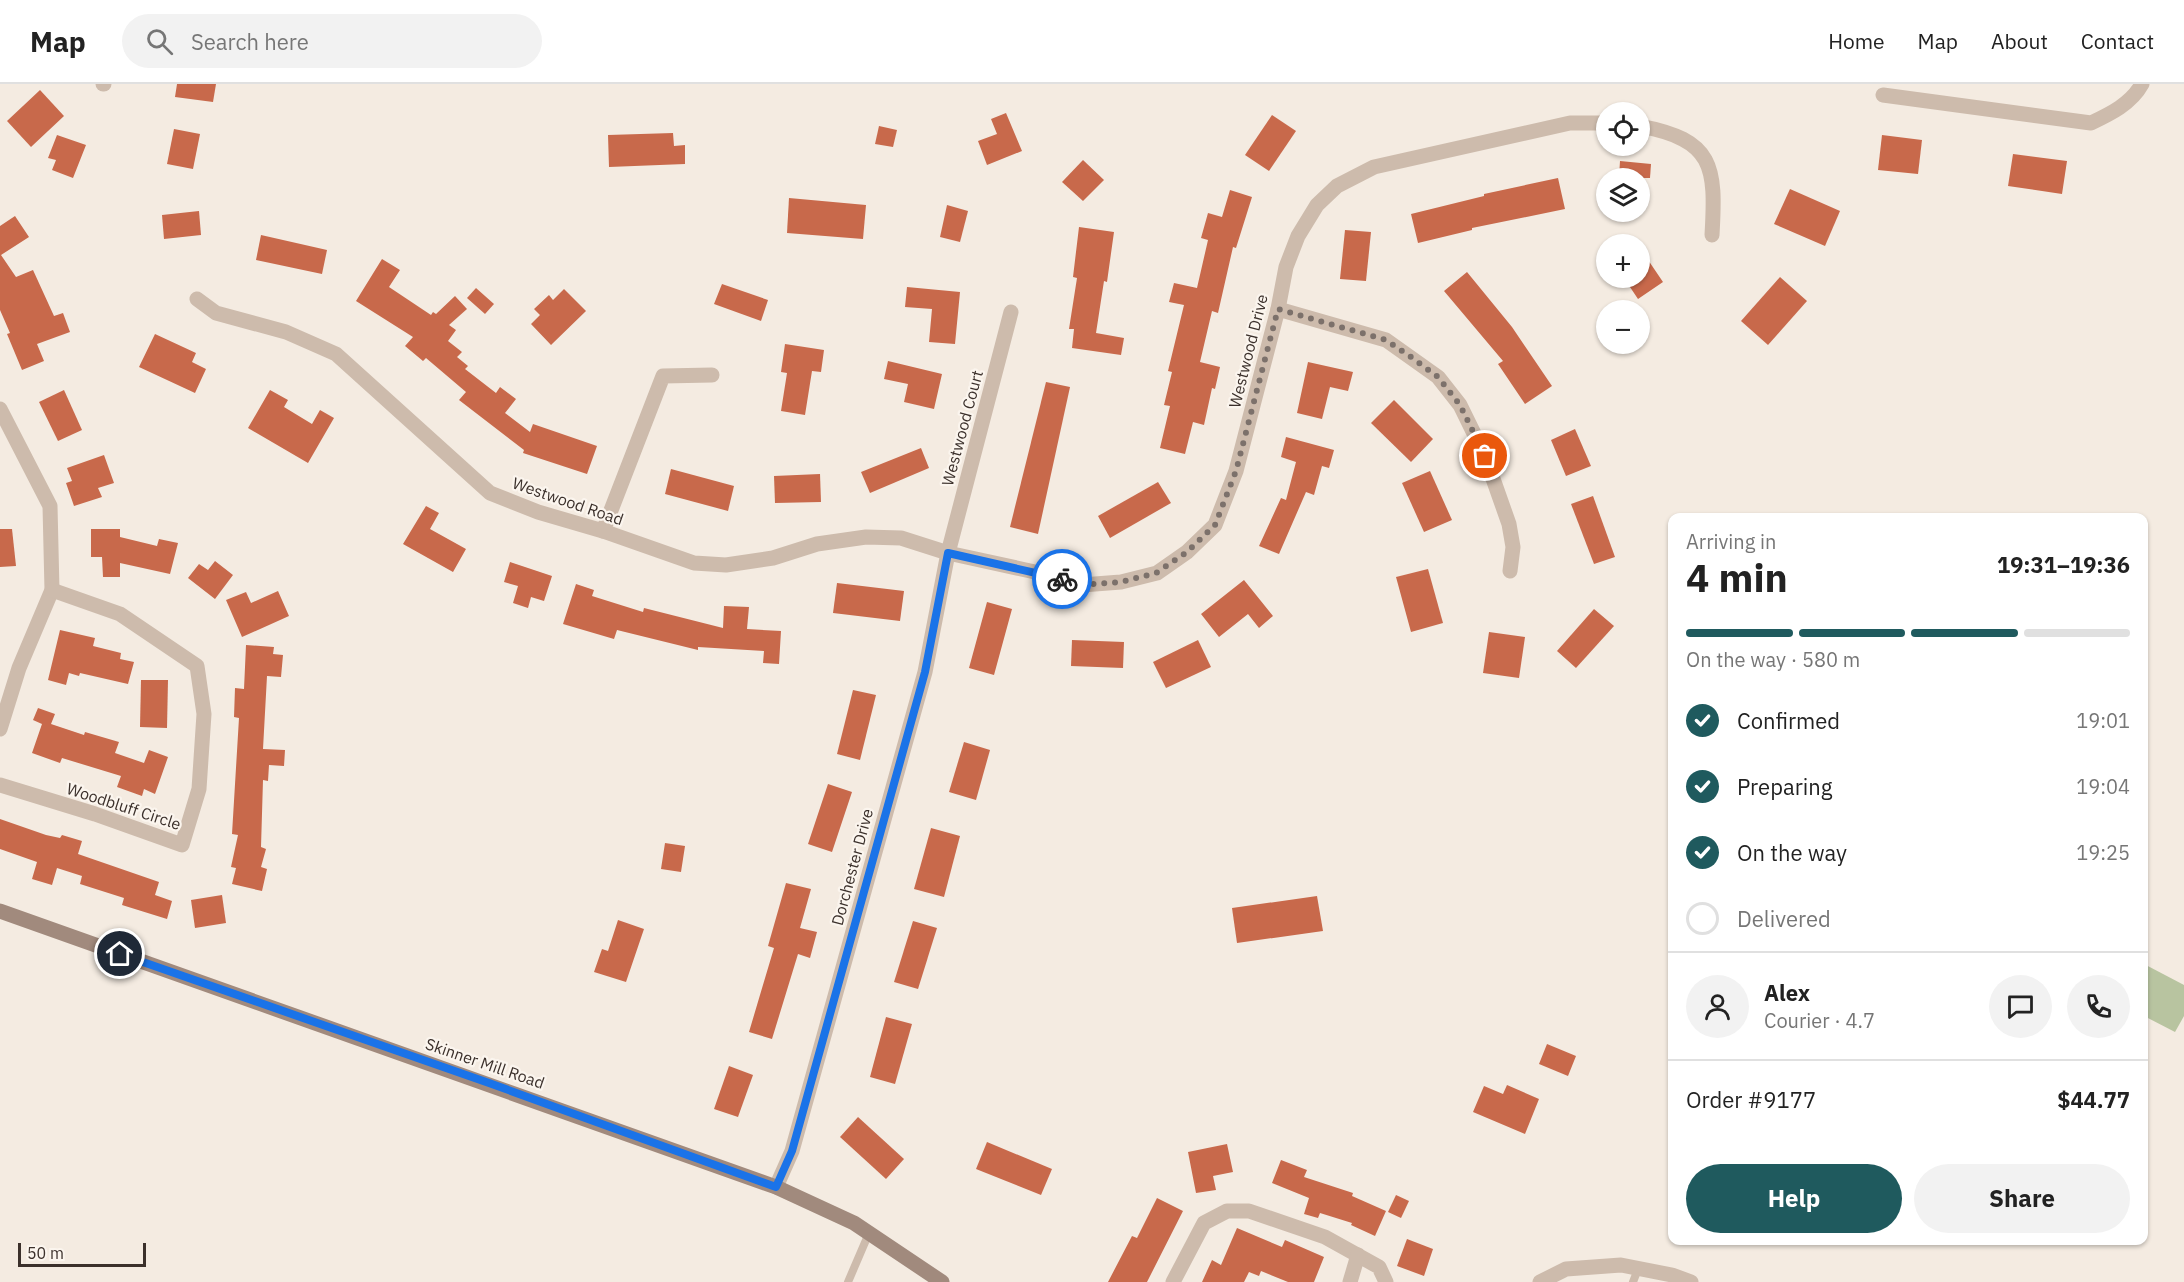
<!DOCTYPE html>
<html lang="en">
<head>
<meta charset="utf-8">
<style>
  body { margin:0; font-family:"IBM Plex Sans",sans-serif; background:#f2f2f2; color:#222; height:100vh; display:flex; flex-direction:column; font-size:22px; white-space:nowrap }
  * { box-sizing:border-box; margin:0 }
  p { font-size:20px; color:#767676 }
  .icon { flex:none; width:33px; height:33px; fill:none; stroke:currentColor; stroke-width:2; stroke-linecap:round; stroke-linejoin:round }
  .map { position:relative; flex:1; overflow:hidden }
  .sheet { position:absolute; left:1668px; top:429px; width:480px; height:732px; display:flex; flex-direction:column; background:#fff; border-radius:12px; box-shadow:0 2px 4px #0004 }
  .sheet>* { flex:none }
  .controls { position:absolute; left:1596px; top:18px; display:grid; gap:12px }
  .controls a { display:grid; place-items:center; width:54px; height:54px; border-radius:50%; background:#fff; box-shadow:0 2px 4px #0004; font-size:30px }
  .scale { position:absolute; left:18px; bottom:15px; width:128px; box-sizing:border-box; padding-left:6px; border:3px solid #3b302b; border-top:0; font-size:16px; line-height:21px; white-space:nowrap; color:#3b302b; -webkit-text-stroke:4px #fbf5ee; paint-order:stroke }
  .pin { position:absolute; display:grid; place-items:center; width:51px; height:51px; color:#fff; margin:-26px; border:3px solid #fff; border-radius:50%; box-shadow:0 2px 6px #0007 }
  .courier { position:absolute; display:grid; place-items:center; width:60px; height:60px; margin:-30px; border:4px solid #1a73e8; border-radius:50%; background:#fff; color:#222; box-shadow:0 2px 8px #0007 }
  .head em { font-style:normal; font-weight:700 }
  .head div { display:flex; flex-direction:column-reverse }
  .head { display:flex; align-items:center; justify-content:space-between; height:102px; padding:0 18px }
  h1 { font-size:39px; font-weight:700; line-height:45px }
  .bar { display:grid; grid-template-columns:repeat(4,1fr); gap:9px 6px; align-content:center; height:72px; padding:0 18px }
  .bar i { height:8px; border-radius:4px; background:#e0e0e0 }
  .bar .current { background:#1f5a5e }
  .bar p { grid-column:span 4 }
  .line { display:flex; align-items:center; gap:15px; padding:0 18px; border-top:2px solid #e0e0e0 }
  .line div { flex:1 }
  .round { display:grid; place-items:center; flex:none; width:63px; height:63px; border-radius:32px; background:#f2f2f2 }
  ol { padding:0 18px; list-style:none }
  li { display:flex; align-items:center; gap:18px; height:66px }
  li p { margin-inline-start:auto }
  li .icon { padding:6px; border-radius:50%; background:#1f5a5e; color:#fff; stroke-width:4 }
  li:last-child { color:#767676 }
  li i { width:33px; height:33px; border:3px solid #e0e0e0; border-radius:50% }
  .cta { display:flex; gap:12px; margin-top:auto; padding:12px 18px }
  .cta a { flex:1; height:69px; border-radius:36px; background:#1f5a5e; color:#fff; font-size:24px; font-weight:700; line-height:69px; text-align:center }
  .cta a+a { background:#f2f2f2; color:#222 }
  header { display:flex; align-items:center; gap:36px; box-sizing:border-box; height:84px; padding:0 30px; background:#fff; border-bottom:2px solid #e0e0e0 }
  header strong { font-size:28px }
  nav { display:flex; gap:33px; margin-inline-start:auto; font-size:21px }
  .search { width:420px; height:54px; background:#f2f2f2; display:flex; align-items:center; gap:15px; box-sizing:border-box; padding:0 21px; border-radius:33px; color:#767676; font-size:22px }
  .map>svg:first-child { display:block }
  .green { fill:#b8c4a0 }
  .building { fill:#c8694b }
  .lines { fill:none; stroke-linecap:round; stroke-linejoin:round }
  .lane { stroke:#cdbbac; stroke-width:8 }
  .street { stroke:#cdbbac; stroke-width:15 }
  .secondary { stroke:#a18a7d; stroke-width:15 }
  .done { stroke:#7c716b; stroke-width:6; stroke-dasharray:0 10.8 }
  .route { stroke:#1a73e8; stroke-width:8 }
  .labels { text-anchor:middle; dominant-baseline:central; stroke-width:4.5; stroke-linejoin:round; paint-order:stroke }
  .street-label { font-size:16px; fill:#3b302b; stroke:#fbf5ee }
</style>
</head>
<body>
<header>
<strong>Map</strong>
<div class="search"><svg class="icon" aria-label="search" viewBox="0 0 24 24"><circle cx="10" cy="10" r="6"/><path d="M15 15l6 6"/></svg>Search here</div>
<nav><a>Home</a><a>Map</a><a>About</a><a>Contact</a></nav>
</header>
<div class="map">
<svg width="2184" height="1198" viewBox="0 0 2184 1198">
  <rect width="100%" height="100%" fill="#f4ebe1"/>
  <path class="green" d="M 2144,880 L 2184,901 L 2184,932 L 2175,948 L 2144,932 Z"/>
  <g class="building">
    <path d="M 177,0 L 216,0 L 213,18 L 175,13 Z"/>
    <path d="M 40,6 L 64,32 L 31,63 L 7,37 Z"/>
    <path d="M 1006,29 L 1022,67 L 987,81 L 978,57 L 997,50 L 991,35 Z"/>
    <path d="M 1272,31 L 1296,47 L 1269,87 L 1245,71 Z"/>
    <path d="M 879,42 L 897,46 L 893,63 L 875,60 Z"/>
    <path d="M 174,45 L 200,50 L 193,85 L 167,80 Z"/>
    <path d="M 673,49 L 674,62 L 685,61 L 685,80 L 609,83 L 608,51 Z"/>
    <path d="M 57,51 L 86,61 L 73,94 L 52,86 L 56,76 L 48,74 Z"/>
    <path d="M 1882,51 L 1922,56 L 1918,90 L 1878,86 Z"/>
    <path d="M 2013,70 L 2067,77 L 2062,110 L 2008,102 Z"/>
    <path d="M 1083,76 L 1104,96 L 1083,117 L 1062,98 Z"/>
    <path d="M 1620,77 L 1651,80 L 1650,94 L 1619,94 Z"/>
    <path d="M 1558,94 L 1565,125 L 1472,144 L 1472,146 L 1418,159 L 1411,130 L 1484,112 L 1484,110 Z"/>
    <path d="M 1790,105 L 1840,127 L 1825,162 L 1774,140 Z"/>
    <path d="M 1230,106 L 1252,113 L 1236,164 L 1233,163 L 1218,229 L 1212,227 L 1200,278 L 1220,283 L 1215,305 L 1212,304 L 1204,341 L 1193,338 L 1185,370 L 1160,364 L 1170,322 L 1164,321 L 1172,288 L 1168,287 L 1184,221 L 1169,218 L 1174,199 L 1197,204 L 1208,156 L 1201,154 L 1208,129 L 1222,133 Z"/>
    <path d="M 789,114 L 866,121 L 863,155 L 787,149 Z"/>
    <path d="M 947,121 L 968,127 L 960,158 L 940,153 Z"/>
    <path d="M 199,127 L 201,151 L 164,155 L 162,131 Z"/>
    <path d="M 15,132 L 29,153 L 1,171 L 16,193 L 33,186 L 54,232 L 63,229 L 70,248 L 37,260 L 44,277 L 22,286 L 7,250 L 10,249 L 0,226 L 0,142 Z"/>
    <path d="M 1079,143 L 1114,148 L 1107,198 L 1104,197 L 1096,249 L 1124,254 L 1121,271 L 1072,264 L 1074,245 L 1069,245 L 1077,194 L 1073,193 Z"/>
    <path d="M 1345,146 L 1371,148 L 1366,197 L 1340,195 Z"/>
    <path d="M 261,151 L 327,166 L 322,190 L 256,176 Z"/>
    <path d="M 1640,164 L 1663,198 L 1638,215 L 1624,194 L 1640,194 Z"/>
    <path d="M 382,175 L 400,186 L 389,203 L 431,231 L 433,228 L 436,230 L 455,212 L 467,225 L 449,241 L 456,246 L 448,257 L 462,268 L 457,273 L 468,282 L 465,285 L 496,309 L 500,303 L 516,315 L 505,329 L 530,348 L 533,340 L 597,362 L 587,390 L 523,369 L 524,366 L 459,316 L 466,308 L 426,274 L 423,277 L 405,262 L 413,253 L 356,217 Z"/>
    <path d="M 1467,188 L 1512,243 L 1552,302 L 1525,320 L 1498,280 L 1503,277 L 1444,207 Z"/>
    <path d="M 1780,193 L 1807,217 L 1768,261 L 1741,237 Z"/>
    <path d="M 722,200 L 768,216 L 761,237 L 714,220 Z"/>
    <path d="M 907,203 L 960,208 L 955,260 L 929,258 L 932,225 L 905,223 Z"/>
    <path d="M 476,204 L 494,220 L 485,230 L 467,214 Z"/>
    <path d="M 564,205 L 586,227 L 551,261 L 531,240 L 540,231 L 534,225 L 549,211 L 553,216 Z"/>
    <path d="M 155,250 L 196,269 L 192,278 L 206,285 L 195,309 L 139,283 Z"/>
    <path d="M 785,260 L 824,266 L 821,288 L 812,287 L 805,331 L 781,327 L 787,289 L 781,288 Z"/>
    <path d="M 888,277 L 942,290 L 934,325 L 904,318 L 908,300 L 884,295 Z"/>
    <path d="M 1308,278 L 1353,288 L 1348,307 L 1330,303 L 1322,335 L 1297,329 Z"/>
    <path d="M 1046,298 L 1070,303 L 1038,450 L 1010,443 Z"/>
    <path d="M 64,306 L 82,346 L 58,357 L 39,318 Z"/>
    <path d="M 270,306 L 288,316 L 284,323 L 312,340 L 320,326 L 334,334 L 308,379 L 248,344 Z"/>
    <path d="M 1394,316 L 1433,355 L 1411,378 L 1371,339 Z"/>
    <path d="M 1575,345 L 1591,382 L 1566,392 L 1551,356 Z"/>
    <path d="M 1286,353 L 1334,366 L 1329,384 L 1322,382 L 1314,411 L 1306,408 L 1279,470 L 1259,462 L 1281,414 L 1286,416 L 1296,378 L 1281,373 Z"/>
    <path d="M 921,364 L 929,384 L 870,409 L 861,388 Z"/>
    <path d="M 104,371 L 114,399 L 98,404 L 102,413 L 74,422 L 66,399 L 72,397 L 67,384 Z"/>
    <path d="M 671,385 L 734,402 L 728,427 L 665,410 Z"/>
    <path d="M 1430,387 L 1452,436 L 1424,448 L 1402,399 Z"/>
    <path d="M 820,390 L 821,418 L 775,419 L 774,392 Z"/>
    <path d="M 1158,398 L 1171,419 L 1110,454 L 1098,432 Z"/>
    <path d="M 1593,412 L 1615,473 L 1594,480 L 1571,420 Z"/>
    <path d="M 426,422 L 439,429 L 430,445 L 466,465 L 453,488 L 403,460 Z"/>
    <path d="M 0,445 L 12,445 L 16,482 L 0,483 Z"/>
    <path d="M 91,445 L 120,445 L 120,453 L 157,462 L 159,455 L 178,459 L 170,490 L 120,479 L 120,493 L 103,493 L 102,473 L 91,473 Z"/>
    <path d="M 215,477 L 233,491 L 215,515 L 188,494 L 199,480 L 208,486 Z"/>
    <path d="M 510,478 L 552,492 L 544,517 L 531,513 L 528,524 L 513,519 L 518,502 L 504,498 Z"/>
    <path d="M 1428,485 L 1443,539 L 1411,548 L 1396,493 Z"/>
    <path d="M 1244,496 L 1273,532 L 1259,544 L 1248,530 L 1219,553 L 1201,530 Z"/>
    <path d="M 837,499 L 904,507 L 900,537 L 833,529 Z"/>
    <path d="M 576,500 L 594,506 L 592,512 L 643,528 L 644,524 L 723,544 L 724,522 L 749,523 L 747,545 L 781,547 L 779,580 L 763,579 L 764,567 L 698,563 L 698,566 L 617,546 L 614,555 L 563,540 Z"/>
    <path d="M 278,507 L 289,532 L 242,553 L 226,516 L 246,508 L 251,519 Z"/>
    <path d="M 987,518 L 1012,525 L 994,591 L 969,584 Z"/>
    <path d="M 1594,525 L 1614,542 L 1576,584 L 1557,567 Z"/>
    <path d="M 60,546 L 95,554 L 93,562 L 121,569 L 120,575 L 134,578 L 128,600 L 80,589 L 79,592 L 69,589 L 66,601 L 48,596 Z"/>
    <path d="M 1489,548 L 1525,553 L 1519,594 L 1483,589 Z"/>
    <path d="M 1072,556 L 1124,558 L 1123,584 L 1071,582 Z"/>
    <path d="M 1198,556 L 1211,583 L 1166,604 L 1153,578 Z"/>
    <path d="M 246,561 L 274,563 L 273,570 L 283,571 L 281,593 L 267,592 L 263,665 L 285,666 L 284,682 L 269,681 L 268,697 L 263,696 L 261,763 L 266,765 L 261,783 L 267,785 L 262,807 L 232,800 L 236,784 L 231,783 L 238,751 L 232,750 L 239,634 L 234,633 L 235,604 L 244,605 Z"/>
    <path d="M 141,596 L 168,596 L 167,644 L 140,643 Z"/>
    <path d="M 853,606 L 876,611 L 860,676 L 837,670 Z"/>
    <path d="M 38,624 L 55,630 L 51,640 L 84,651 L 85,648 L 119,658 L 115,669 L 144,679 L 149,666 L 168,673 L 155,710 L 144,705 L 142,712 L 117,703 L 121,692 L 62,674 L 60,679 L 32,669 L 42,640 L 33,636 Z"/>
    <path d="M 964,658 L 990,666 L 976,716 L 949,708 Z"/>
    <path d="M 828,700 L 852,708 L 832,768 L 808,760 Z"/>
    <path d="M 0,735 L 46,751 L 60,754 L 62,751 L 82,757 L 78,770 L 159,798 L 155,811 L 172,817 L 167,835 L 122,821 L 124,814 L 80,800 L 82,792 L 57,784 L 52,801 L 32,795 L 37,778 L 0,765 Z"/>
    <path d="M 931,744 L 960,752 L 944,813 L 914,805 Z"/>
    <path d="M 665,759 L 685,762 L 681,788 L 661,785 Z"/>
    <path d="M 786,799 L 811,805 L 800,844 L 817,848 L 810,874 L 798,870 L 772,955 L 749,948 L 774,864 L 768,862 Z"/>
    <path d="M 222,811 L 226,839 L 195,844 L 191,816 Z"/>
    <path d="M 1317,812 L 1323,847 L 1237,859 L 1232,824 Z"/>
    <path d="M 618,836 L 644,845 L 626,898 L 594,888 L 602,865 L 608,867 Z"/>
    <path d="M 913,837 L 937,844 L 918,905 L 894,898 Z"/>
    <path d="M 886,933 L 912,940 L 895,1000 L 870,993 Z"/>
    <path d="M 1547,960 L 1576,972 L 1568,992 L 1539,980 Z"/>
    <path d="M 729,982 L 753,991 L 738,1033 L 714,1025 Z"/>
    <path d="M 1507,1001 L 1539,1015 L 1525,1050 L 1473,1028 L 1484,1002 L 1503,1010 Z"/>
    <path d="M 858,1033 L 904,1075 L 886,1095 L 840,1053 Z"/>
    <path d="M 987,1058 L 1052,1085 L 1041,1111 L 976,1085 Z"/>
    <path d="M 1227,1060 L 1233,1088 L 1213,1092 L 1216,1106 L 1196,1109 L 1188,1068 Z"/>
    <path d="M 1281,1076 L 1307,1086 L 1304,1093 L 1353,1109 L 1352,1112 L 1386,1127 L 1375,1152 L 1351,1141 L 1352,1139 L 1320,1129 L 1318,1134 L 1304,1130 L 1309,1114 L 1272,1099 Z"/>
    <path d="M 1396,1111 L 1409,1117 L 1401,1134 L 1388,1128 Z"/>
    <path d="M 1157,1114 L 1183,1127 L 1147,1198 L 1108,1198 L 1132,1152 L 1137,1154 Z"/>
    <path d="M 1237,1144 L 1282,1163 L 1285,1156 L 1324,1173 L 1314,1198 L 1288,1198 L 1261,1187 L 1259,1192 L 1249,1188 L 1244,1198 L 1202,1198 L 1212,1176 L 1221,1181 Z"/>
    <path d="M 1407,1155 L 1433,1165 L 1424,1192 L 1397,1182 Z"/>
  </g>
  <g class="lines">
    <g class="lane">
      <path d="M 848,1198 L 869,1149"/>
      <path d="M 1633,1198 L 1638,1185"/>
    </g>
    <g class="street">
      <path d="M 103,0 L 104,0"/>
      <path d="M 1883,11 L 2091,39 C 2110,30 2131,20 2142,0"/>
      <path d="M 1640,42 C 1714,56 1716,82 1712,151"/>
      <path d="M 197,215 L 216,229 L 286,248 L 336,270 L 490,409 L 538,428 L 603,447 L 694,479 L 726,481 L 773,474 L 817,460 L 866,453 L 901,454 L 948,469 L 1035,488 L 1082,501 L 1121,498 L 1157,489 L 1187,468 L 1215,441 L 1236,387 L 1278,225 L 1286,183 L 1298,152 L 1317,121 L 1337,102 L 1374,83 L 1570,39 L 1606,39"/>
      <path d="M 1278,225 L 1386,256 L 1438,293 L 1460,321 L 1485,372 L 1509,440 L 1513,463 L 1510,487"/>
      <path d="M 0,325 L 50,422 L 52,506 L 19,584 L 0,645"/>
      <path d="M 603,447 L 663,292 L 712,291"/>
      <path d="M 0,701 L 95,730 L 182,761 L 199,705 L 204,630 L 197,582 L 120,530 L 52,506"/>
      <path d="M 776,1103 L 792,1067 L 925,588 L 948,469 L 1011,228"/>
      <path d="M 1173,1198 L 1204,1139 L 1227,1127 L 1249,1127 L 1325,1153 L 1379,1183 L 1386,1198"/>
      <path d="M 1350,1198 L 1358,1171"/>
      <path d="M 1540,1198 L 1566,1185 L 1621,1181 L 1672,1191 L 1691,1198"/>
    </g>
    <path class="secondary" d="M 0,827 L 776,1103 L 854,1139 L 942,1198"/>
  </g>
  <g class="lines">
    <path class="done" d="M 1062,495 L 1082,501 L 1121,498 L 1156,489 L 1187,468 L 1215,441 L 1236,387 L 1278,225 L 1386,256 L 1411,273 L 1438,293 L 1460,321 L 1485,372"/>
    <path class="route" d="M 120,870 L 489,999 L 776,1103 L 792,1067 L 925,588 L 948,469 L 1062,495"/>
  </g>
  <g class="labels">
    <g class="street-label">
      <text transform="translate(1248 267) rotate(-76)">Westwood Drive</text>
      <text transform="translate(962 344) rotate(-75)">Westwood Court</text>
      <text transform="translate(568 417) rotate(19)">Westwood Road</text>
      <text transform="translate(124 722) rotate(18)">Woodbluff Circle</text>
      <text transform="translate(852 783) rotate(-75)">Dorchester Drive</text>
      <text transform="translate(485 979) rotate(19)">Skinner Mill Road</text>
    </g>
  </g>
</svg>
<div class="controls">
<a><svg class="icon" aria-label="locate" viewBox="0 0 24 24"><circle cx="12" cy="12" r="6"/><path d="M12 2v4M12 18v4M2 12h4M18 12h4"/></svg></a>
<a><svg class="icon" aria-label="layers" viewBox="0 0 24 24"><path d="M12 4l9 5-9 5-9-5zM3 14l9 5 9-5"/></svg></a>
<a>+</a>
<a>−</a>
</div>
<div class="scale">50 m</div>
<div class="pin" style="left:1485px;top:372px;background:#ea580c"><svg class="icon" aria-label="bag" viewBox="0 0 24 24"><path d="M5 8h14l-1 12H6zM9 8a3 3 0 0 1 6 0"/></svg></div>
<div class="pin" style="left:120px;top:870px;background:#1f2937"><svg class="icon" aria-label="home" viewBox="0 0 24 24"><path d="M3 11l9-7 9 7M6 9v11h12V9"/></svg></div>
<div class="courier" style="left:1062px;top:495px"><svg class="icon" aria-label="bike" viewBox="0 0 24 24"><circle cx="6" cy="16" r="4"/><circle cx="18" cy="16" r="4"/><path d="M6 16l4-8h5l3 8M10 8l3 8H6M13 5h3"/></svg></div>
<section class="sheet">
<div class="head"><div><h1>4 min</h1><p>Arriving in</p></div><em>19:31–19:36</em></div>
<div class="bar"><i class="current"></i><i class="current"></i><i class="current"></i><i></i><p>On the way · 580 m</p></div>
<ol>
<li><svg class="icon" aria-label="check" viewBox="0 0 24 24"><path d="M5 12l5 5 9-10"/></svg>Confirmed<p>19:01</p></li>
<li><svg class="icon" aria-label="check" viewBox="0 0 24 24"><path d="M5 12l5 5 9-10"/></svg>Preparing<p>19:04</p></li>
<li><svg class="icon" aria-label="check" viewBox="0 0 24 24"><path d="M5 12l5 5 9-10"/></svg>On the way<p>19:25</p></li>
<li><i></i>Delivered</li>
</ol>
<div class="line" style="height:108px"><a class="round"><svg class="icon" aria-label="person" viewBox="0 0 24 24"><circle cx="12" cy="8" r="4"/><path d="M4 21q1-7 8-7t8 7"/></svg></a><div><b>Alex</b><p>Courier · 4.7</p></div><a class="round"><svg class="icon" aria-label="chat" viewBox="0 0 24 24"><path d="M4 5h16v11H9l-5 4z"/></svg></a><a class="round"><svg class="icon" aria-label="phone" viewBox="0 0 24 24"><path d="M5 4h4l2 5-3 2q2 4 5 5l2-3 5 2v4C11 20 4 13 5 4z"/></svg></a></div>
<div class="line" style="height:78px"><div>Order #9177</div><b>$44.77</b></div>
<div class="cta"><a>Help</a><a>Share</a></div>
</section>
</div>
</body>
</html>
